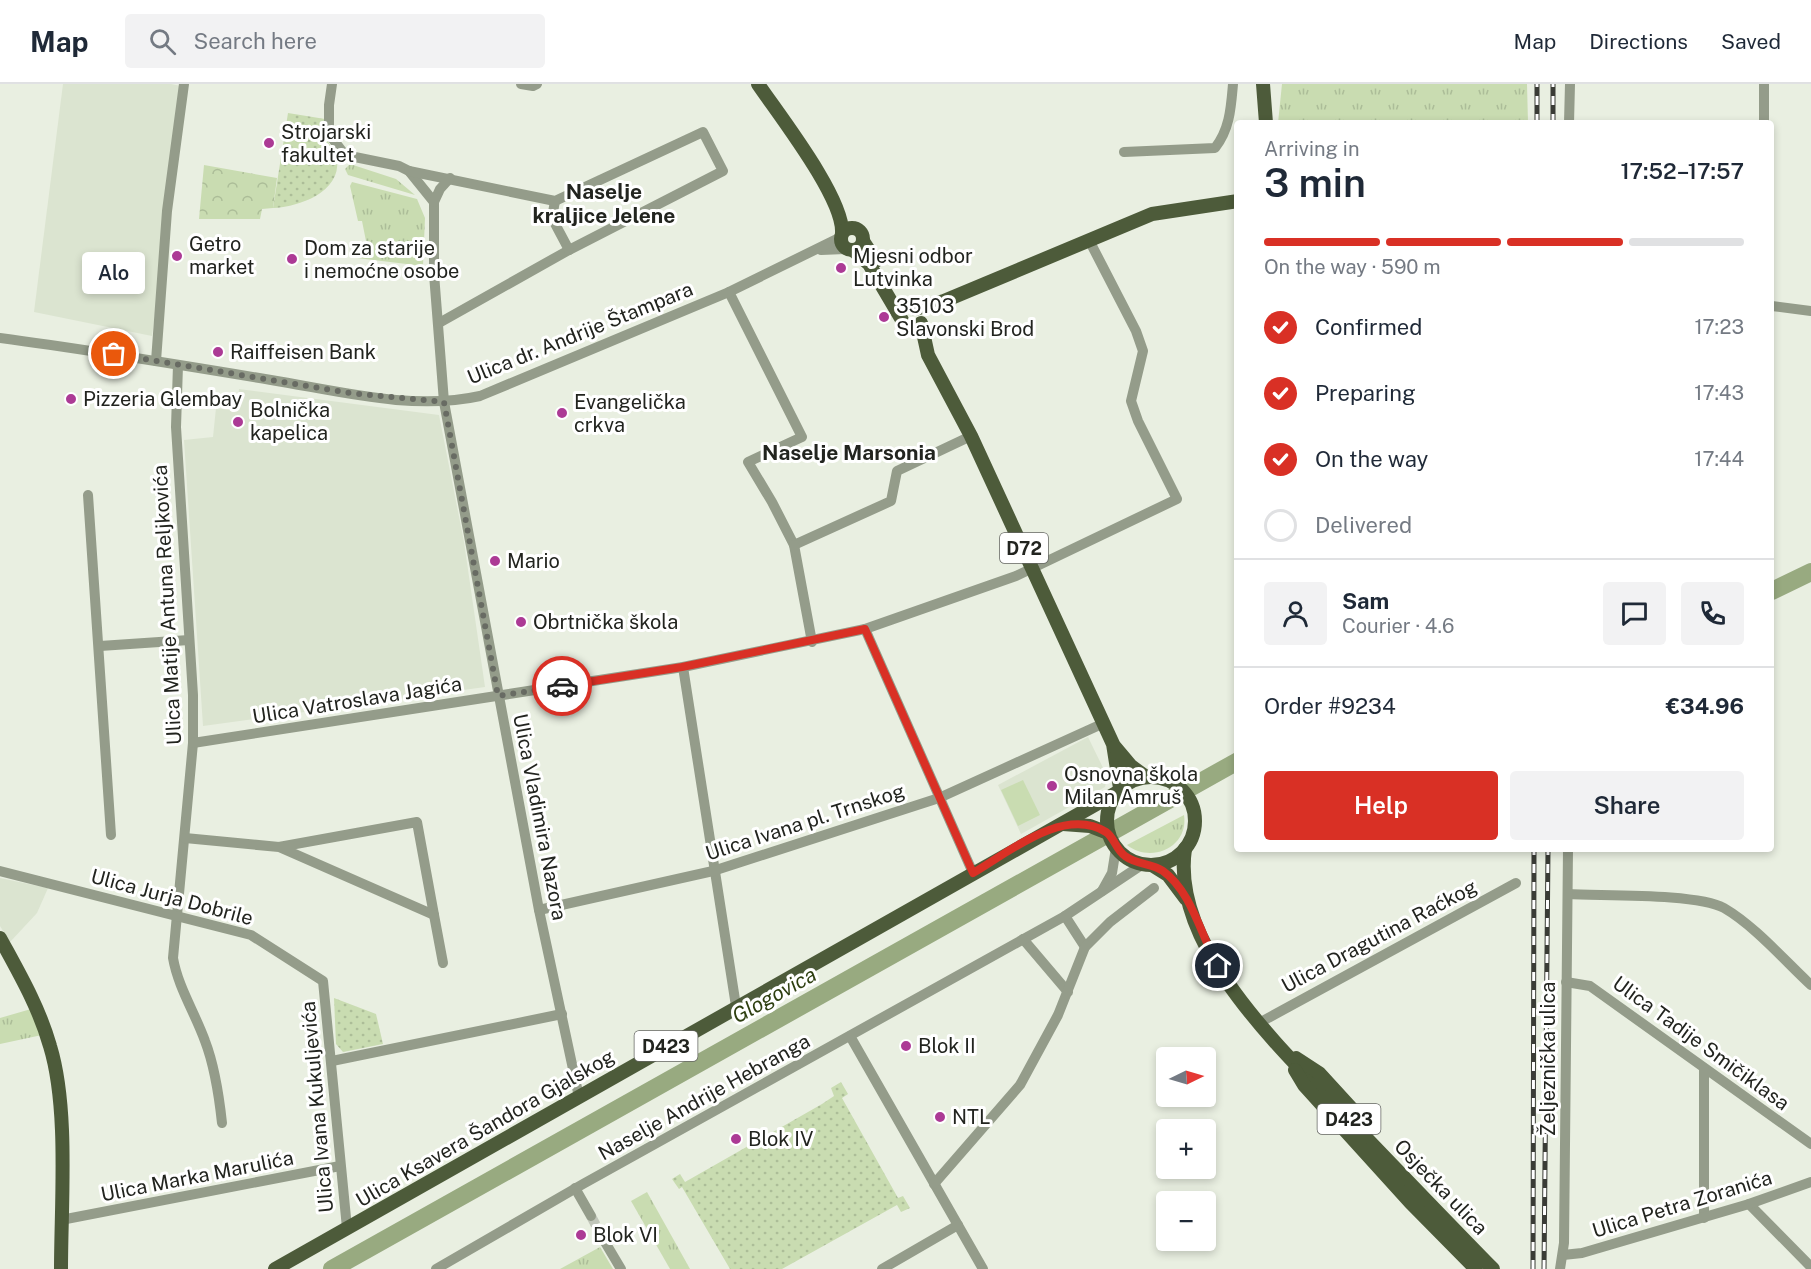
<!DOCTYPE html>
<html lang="en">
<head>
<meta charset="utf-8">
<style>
  body { margin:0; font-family:"Public Sans",sans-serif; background:#f2f2f3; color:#1f2937; height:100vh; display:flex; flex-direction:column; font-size:22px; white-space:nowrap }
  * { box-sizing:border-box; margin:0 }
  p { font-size:20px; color:#747a83 }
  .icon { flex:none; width:33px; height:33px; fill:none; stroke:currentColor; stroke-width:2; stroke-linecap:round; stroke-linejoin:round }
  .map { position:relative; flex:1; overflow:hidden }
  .drawer { position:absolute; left:1234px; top:36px; width:540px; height:732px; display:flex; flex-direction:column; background:#fff; border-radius:6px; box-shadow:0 3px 9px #0003 }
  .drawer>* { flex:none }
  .needle { width:39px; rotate:85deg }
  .buttons { position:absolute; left:1156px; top:963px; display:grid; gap:12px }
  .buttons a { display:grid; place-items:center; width:60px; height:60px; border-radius:6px; background:#fff; box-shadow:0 3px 9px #0003; font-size:30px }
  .pin { position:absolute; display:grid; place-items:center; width:51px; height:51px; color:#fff; margin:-26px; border:3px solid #fff; border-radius:50%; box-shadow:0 2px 6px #0007 }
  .courier { position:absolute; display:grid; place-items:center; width:60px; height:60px; margin:-30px; border:4px solid #d93025; border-radius:50%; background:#fff; color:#222; box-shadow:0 2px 8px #0007 }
  .bubble { position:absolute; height:42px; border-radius:6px; background:#fff; box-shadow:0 3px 9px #0003; font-size:20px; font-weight:600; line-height:42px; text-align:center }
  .headline em { font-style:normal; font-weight:600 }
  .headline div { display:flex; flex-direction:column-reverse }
  .headline { display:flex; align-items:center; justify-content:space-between; height:102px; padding:0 30px }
  h1 { font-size:39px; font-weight:600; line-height:45px }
  .bar { display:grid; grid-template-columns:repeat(4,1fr); gap:9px 6px; align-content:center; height:72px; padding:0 30px }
  .bar i { height:8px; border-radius:4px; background:#e0e1e3 }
  .bar .on { background:#d93025 }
  .bar p { grid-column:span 4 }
  .line { display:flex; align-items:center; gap:15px; padding:0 30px; border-top:2px solid #e0e1e3 }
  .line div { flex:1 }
  .round { display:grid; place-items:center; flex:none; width:63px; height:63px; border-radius:6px; background:#f2f2f3 }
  ol { padding:0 30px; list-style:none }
  li { display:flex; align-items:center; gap:18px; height:66px }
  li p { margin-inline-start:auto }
  li .icon { padding:6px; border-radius:50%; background:#d93025; color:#fff; stroke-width:4 }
  li:last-child { color:#747a83 }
  li i { width:33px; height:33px; border:3px solid #e0e1e3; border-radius:50% }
  .action { display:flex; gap:12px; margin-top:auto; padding:12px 30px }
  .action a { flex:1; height:69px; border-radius:6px; background:#d93025; color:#fff; font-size:24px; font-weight:600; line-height:69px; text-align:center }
  .action a+a { background:#f2f2f3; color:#1f2937 }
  header { display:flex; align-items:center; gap:36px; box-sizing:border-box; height:84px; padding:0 30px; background:#fff; border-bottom:2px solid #e0e1e3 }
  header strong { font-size:28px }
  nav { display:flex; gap:33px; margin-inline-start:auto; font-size:21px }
  .search { width:420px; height:54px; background:#f2f2f3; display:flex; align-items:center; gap:15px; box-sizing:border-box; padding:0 21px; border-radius:6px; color:#747a83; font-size:22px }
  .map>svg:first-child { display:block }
  .built { fill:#dbe4d0 }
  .grass { fill:url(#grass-tufts) }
  .forest { fill:url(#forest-crowns) }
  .park { fill:url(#park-dots) }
  .pitch { fill:#c9dcb1 }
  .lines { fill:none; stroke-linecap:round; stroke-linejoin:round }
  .river { stroke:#98aa80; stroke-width:18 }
  .minor-tunnel { stroke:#c1c6ba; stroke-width:10; stroke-dasharray:10 5; stroke-linecap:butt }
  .minor { stroke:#949c8a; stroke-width:10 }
  .major { stroke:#4d5b3a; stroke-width:14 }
  .rail-casing { stroke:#3a3c36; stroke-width:5 }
  .rail { stroke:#fff; stroke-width:3; stroke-dasharray:9; stroke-linecap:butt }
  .done { stroke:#686b63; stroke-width:6; stroke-dasharray:0 10.8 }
  .route { stroke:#d93025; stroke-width:8 }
  .poi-dot { fill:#ac3a95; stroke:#fff; stroke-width:2 }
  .labels { text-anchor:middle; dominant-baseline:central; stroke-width:6; stroke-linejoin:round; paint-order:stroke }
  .shield { fill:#fff; stroke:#646662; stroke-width:1.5 }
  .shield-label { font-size:18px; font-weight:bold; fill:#22241f }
  .poi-label { font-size:20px; fill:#22241f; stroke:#fff; text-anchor:start }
  .street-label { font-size:20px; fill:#22241f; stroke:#fff }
  .neighbourhood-label { font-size:21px; font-weight:bold; fill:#22241f; stroke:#fff }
  .water-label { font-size:21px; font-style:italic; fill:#2e3f10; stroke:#fff }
</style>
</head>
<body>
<header>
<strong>Map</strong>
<div class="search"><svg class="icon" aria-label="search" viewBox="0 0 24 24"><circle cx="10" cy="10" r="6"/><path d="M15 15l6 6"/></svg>Search here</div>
<nav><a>Map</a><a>Directions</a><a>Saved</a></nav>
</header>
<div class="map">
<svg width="1811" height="1185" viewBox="0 0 1811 1185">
  <defs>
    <pattern id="grass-tufts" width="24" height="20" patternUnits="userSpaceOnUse" patternTransform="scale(1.5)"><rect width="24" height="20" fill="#c9dcb1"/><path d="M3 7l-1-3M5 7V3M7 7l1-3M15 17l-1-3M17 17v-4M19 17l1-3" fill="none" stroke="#acbd98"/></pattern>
    <pattern id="forest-crowns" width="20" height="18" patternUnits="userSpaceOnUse" patternTransform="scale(1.5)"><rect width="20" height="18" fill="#c9dcb1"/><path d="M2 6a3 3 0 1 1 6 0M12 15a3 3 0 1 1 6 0" fill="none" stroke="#acbd98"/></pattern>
    <pattern id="park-dots" width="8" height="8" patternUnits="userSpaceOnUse" patternTransform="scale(1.5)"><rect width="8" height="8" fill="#c9dcb1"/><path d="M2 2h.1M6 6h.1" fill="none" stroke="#acbd98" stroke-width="1.8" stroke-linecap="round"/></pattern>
  </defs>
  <rect width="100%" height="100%" fill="#e9efe1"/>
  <g class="built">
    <path d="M 63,0 L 171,0 L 186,3 L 152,252 L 34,228 Z"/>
    <path d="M 239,305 L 439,331 L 464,458 L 485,603 L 203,642 L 184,356 L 213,353 L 216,324 L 236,327 Z"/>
    <path d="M 1088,653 L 1107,692 L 1105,703 L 1021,750 L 998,701 Z"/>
    <path d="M 0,794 L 48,804 L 37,829 L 10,858 L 0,842 Z"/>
  </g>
  <g class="grass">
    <path d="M 1282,0 L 1527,0 L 1528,39 L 1278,39 Z"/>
    <path d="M 350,80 L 396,95 L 415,111 L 348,91 L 345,85 Z"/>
    <path d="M 352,98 L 417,115 L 425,134 L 423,182 L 357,174 L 357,165 L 367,162 L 362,137 L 358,137 L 350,102 Z"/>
    <path d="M 1184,731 C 1189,763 1151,780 1127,761 Z"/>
    <path d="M 31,925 L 42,951 L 0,960 L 0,934 Z"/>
    <path d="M 647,1108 L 690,1185 L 670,1185 L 631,1117 Z"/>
    <path d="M 600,1163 L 613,1185 L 560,1185 Z"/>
  </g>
  <path class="forest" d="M 204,81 L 277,94 L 273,124 L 262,125 L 260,135 L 199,135 Z"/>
  <g class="park">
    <path d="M 288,29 L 325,35 C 326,43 326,52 329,59 C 331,64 336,69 337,76 C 341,108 299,123 273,124 Z"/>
    <path d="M 334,914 L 376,930 L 383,960 L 343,968 L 336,960 Z"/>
    <path d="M 841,998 L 848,1010 L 842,1014 L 898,1114 L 903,1112 L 910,1124 L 901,1128 L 897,1121 L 782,1185 L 730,1185 L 682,1103 L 679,1105 L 672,1095 L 680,1090 L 685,1098 L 822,1020 L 834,1012 L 831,1004 Z"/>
  </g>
  <path class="pitch" d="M 1023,696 L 1040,731 L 1018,742 L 1001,706 Z"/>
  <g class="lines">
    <g class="river">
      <path d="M 1772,507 L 1811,488"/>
      <path d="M 332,1185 L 1238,677"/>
    </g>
    <path class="minor-tunnel" d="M 591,1132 L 602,1153"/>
    <g class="minor">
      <path d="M 332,0 L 329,21 L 329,50 L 345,71 L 399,82 L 409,87 L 434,118 L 434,190 L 444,318 L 539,826 L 579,1013"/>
      <path d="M 521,0 L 533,2 L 537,0"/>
      <path d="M 1569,39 L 1570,0"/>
      <path d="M 1764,39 L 1764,0"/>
      <path d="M 1124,68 L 1215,64 C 1230,45 1231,23 1233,0"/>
      <path d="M 409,87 L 555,117 L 703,48 L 723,87 L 569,166 L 439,239"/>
      <path d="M 555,117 L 552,134 L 569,166"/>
      <path d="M 434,118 L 440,105 L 450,94"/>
      <path d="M 821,166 L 845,165"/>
      <path d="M 729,208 L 802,353 L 748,378 L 772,418 L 794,461 L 891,417 L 897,387 L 971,352"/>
      <path d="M 1772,222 L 1811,227"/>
      <path d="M 0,254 C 91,266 181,281 271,296 C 339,307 413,327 480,312 L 729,208 L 841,153"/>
      <path d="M 156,277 L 167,127 L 184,0"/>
      <path d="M 178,281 L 176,343 L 193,611 L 193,659 L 173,874 C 178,903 195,929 205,957 C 215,983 219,1011 222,1039"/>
      <path d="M 88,411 L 111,751"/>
      <path d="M 794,461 L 812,558"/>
      <path d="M 865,545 L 973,789"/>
      <path d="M 100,562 L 189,556"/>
      <path d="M 683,583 L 736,922"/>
      <path d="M 193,659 L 683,583 L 865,545 L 1016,492 L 1177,415 L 1138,337 L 1131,317 L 1143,267 L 1136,247 L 1089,156"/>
      <path d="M 185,754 L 279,763 L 434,831 L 417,738 L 279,763"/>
      <path d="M 0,787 L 251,851 L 323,897 L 347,1144"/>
      <path d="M 1102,807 L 1112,789 L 1116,764"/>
      <path d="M 1568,810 C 1602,812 1697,809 1724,824 C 1755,842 1785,877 1811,901"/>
      <path d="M 539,826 L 713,787 L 939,714 L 1104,639"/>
      <path d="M 434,831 L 443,879"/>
      <path d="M 1065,832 L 1085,863"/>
      <path d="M 1023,855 L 1068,908"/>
      <path d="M 1566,898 L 1590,902 L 1811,1060"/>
      <path d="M 1259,939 L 1516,799"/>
      <path d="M 850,952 L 983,1185"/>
      <path d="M 332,977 L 562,930"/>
      <path d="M 934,1100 L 1020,1001 L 1058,931 L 1085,863 L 1110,838 L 1154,804"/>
      <path d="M 575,1104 L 591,1132"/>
      <path d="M 1749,1120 L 1811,1183"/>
      <path d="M 1704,1134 L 1704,985"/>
      <path d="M 61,1136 L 340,1082"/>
      <path d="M 602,1153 L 621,1185"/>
      <path d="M 1563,1171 L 1582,1169 L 1749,1120 L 1811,1098"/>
      <path d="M 436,1185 L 583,1100 L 1065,832 L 1143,780"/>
      <path d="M 882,1185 L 958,1141"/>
      <path d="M 1560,1185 L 1564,1159 L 1568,765"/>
    </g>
    <g class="major">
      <path d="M 758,0 C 779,31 844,114 842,149"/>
      <path d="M 1263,0 L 1266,39"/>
      <circle cx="852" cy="155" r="11"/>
      <path d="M 863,157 L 876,177"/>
      <path d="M 854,167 L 869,180 L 902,236"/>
      <path d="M 915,225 L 944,217 L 1152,130 L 1238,117"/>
      <path d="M 921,239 L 928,271 L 971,352 L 1113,660 L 1120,704"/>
      <path d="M 1115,663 L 1131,682 L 1146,693"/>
      <circle cx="1151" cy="737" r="44"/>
      <path d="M 1063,740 L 1090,742 L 1108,749"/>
      <path d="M 1185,765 C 1170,865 1288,971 1350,1037 C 1398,1087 1445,1136 1493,1185"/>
      <path d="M 1152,781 L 1168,791 L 1186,815"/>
      <path d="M 0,854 C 19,889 39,923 50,962 C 69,1024 61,1119 61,1185"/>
      <path d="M 1296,974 L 1319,989 L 1362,1036"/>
      <path d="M 1295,986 L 1304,1001 L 1410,1118 L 1476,1185"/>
      <path d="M 275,1185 L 1116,709"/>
    </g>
    <g class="rail-casing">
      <g id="rail">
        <path d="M 1537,39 L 1537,0"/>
        <path d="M 1553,39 L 1553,0"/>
        <path d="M 1533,1185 L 1534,765"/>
        <path d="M 1544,1185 L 1548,765"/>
      </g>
    </g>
    <use href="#rail" class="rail"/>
  </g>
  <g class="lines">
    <path class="done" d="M 114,270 L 350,309 L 444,318 L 498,612 L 562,602"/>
    <path class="route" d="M 562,602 L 682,583 L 865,545 L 973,789 C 1009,768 1064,722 1106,748 C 1114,753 1116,766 1125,772 C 1137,781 1152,779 1163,787 C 1192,808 1201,852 1218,882"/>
  </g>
  <g class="poi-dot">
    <circle cx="269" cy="59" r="6"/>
    <circle cx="177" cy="172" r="6"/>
    <circle cx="292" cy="175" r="6"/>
    <circle cx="841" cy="184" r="6"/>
    <circle cx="884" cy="233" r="6"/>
    <circle cx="218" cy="268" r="6"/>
    <circle cx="71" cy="315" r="6"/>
    <circle cx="562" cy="329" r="6"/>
    <circle cx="238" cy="338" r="6"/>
    <circle cx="495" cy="477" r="6"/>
    <circle cx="521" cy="538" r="6"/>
    <circle cx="1052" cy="702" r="6"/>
    <circle cx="906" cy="962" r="6"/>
    <circle cx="940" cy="1033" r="6"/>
    <circle cx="736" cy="1055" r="6"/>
    <circle cx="581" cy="1151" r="6"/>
  </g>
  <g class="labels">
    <g class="shield">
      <rect x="1000" y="449" width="48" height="30" rx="4.5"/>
      <rect x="634.5" y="947" width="63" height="30" rx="4.5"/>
      <rect x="1317.5" y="1020" width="63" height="30" rx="4.5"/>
    </g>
    <g class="shield-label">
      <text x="1024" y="464">D72</text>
      <text x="666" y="962">D423</text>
      <text x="1349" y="1035">D423</text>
    </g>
    <g class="poi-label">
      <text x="281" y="48">Strojarski<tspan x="281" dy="23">fakultet</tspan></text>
      <text x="189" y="160">Getro<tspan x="189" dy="23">market</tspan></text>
      <text x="304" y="164">Dom za starije<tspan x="304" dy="23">i nemoćne osobe</tspan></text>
      <text x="853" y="172">Mjesni odbor<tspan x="853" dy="23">Lutvinka</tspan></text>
      <text x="896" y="222">35103<tspan x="896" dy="23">Slavonski Brod</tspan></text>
      <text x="230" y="268">Raiffeisen Bank</text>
      <text x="83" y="315">Pizzeria Glembay</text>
      <text x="574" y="318">Evangelička<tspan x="574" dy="23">crkva</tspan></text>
      <text x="250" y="326">Bolnička<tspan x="250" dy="23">kapelica</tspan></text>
      <text x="507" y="477">Mario</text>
      <text x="533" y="538">Obrtnička škola</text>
      <text x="1064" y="690">Osnovna škola<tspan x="1064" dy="23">Milan Amruš</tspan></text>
      <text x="918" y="962">Blok II</text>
      <text x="952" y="1033">NTL</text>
      <text x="748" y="1055">Blok IV</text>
      <text x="593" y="1151">Blok VI</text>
    </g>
    <g class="street-label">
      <text transform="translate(580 249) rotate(-22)">Ulica dr. Andrije Štampara</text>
      <text transform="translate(167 521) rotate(-93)">Ulica Matije Antuna Reljkovića</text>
      <text transform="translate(357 616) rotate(-9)">Ulica Vatroslava Jagića</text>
      <text transform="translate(540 733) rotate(79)">Ulica Vladimira Nazora</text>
      <text transform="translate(805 738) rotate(-18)">Ulica Ivana pl. Trnskog</text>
      <text transform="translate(172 813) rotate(15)">Ulica Jurja Dobrile</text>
      <text transform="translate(1379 852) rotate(-28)">Ulica Dragutina Raćkog</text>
      <text transform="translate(1701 959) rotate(36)">Ulica Tadije Smičiklasa</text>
      <text transform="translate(1548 975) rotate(-90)">Željeznička ulica</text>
      <text transform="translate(704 1013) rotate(-29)">Naselje Andrije Hebranga</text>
      <text transform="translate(317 1023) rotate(-95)">Ulica Ivana Kukuljevića</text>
      <text transform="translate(485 1044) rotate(-30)">Ulica Ksavera Šandora Gjalskog</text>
      <text transform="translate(197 1092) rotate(-11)">Ulica Marka Marulića</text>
      <text transform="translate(1441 1103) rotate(46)">Osječka ulica</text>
      <text transform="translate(1682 1120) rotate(-17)">Ulica Petra Zoranića</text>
    </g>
    <g class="neighbourhood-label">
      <text x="604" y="107">Naselje<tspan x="604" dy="24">kraljice Jelene</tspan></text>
      <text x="849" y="368">Naselje Marsonia</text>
    </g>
    <g class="water-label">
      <text transform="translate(774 911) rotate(-29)">Glogovica</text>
    </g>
  </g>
</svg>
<div class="buttons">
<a><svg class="needle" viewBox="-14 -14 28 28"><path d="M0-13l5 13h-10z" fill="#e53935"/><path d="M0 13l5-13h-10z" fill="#747a83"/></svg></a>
<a>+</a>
<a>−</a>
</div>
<div class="pin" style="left:114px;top:270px;background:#ea580c"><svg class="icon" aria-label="bag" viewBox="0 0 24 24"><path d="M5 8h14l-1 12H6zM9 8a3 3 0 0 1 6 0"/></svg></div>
<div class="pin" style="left:1218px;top:882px;background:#1f2937"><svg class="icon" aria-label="home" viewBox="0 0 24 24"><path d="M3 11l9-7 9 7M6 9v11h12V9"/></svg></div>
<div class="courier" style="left:562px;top:602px"><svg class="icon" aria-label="car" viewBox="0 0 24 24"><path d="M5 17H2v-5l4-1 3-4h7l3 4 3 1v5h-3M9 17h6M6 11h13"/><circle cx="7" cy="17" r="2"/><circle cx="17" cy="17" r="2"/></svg></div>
<div class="bubble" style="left:82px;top:168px;width:63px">Alo</div>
<section class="drawer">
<div class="headline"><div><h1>3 min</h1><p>Arriving in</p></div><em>17:52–17:57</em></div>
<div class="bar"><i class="on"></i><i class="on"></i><i class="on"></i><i></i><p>On the way · 590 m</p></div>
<ol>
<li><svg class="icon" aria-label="check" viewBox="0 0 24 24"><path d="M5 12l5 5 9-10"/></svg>Confirmed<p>17:23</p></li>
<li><svg class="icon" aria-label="check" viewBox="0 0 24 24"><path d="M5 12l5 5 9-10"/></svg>Preparing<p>17:43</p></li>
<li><svg class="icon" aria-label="check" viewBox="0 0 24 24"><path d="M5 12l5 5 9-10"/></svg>On the way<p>17:44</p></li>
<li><i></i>Delivered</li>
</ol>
<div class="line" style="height:108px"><a class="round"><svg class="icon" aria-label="person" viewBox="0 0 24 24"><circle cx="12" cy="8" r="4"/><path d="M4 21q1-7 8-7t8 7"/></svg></a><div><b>Sam</b><p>Courier · 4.6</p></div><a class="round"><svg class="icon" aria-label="chat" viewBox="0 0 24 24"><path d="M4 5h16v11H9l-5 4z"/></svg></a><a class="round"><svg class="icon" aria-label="phone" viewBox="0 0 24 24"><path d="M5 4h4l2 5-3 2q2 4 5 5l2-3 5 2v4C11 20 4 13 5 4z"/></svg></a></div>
<div class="line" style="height:78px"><div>Order #9234</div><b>€34.96</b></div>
<div class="action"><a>Help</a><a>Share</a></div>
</section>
</div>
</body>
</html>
